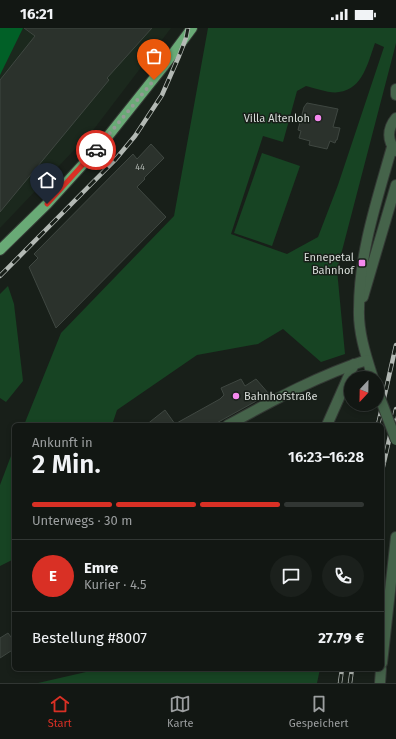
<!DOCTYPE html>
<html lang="de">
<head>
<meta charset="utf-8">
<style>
  body { margin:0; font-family:"Fira Sans",sans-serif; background:#1b201c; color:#f1f3f6; height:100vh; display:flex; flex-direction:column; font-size:15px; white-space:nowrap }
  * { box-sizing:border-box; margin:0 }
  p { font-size:13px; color:#9c9fa0 }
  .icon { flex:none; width:22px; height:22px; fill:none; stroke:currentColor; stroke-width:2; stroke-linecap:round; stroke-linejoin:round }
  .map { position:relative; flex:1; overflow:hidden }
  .drawer { position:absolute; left:12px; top:395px; width:372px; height:248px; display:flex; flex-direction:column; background:#121713; border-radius:6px; box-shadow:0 2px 6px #0003,0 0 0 1px #313633 }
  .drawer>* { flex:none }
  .needle { width:26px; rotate:202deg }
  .fabs { position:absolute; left:344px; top:343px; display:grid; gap:8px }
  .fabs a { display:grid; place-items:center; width:40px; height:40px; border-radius:50%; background:#121713; box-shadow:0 2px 6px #0003,0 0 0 1px #313633; font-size:20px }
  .pin { position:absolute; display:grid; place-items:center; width:34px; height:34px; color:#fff; margin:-41px -17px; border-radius:50% 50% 50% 0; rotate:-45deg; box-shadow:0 0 4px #0007 }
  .pin .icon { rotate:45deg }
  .courier { position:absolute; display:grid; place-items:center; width:40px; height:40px; margin:-20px; border:3px solid #d93025; border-radius:50%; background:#fff; color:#222; box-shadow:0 1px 5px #0007 }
  .headline em { font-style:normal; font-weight:600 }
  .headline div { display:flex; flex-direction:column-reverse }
  .headline { display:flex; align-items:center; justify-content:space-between; height:68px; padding:0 20px }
  h1 { font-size:26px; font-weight:600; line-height:30px }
  .bar { display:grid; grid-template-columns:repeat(4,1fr); gap:6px 4px; align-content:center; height:48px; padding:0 20px }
  .bar i { height:5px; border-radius:3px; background:#313633 }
  .bar .selected { background:#d93025 }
  .bar p { grid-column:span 4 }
  .line { display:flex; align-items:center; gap:10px; padding:0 20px; border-top:1px solid #313633 }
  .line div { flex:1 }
  .round { display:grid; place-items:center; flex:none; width:42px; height:42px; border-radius:21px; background:#1b201c }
  .status { display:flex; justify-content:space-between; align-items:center; height:28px; padding:0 20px; background:#121713; direction:ltr }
  .status svg { height:11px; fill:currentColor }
  .tabs { display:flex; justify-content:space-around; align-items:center; height:56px; border-top:1px solid #313633; background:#121713; font-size:11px; color:#9c9fa0 }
  .tabs a { display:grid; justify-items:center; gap:2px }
  .tabs .selected { color:#d93025 }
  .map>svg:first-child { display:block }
  .built { fill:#1b281d }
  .green { fill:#174423; fill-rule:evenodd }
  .water { fill:#016027 }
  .building { fill:#2b322c; stroke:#3f4741 }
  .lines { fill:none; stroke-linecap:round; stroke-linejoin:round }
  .street-casing { stroke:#333934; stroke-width:12 }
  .primary-casing { stroke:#333934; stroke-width:12 }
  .street { stroke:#45634a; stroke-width:10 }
  .primary { stroke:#69aa76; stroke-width:10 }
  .rail-casing { stroke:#b3b9b4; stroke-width:4.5 }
  .rail { stroke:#181f19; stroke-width:3; stroke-dasharray:9; stroke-linecap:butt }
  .street-bridge-casing { stroke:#333934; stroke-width:12; stroke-linecap:butt }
  .street-bridge { stroke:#45634a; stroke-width:10 }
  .done { stroke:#949a95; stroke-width:4; stroke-dasharray:0 7.2 }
  .route { stroke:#d93025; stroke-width:5 }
  .poi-dot { fill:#f589ee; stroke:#181f19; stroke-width:1.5 }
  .labels { text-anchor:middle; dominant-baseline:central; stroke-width:3; stroke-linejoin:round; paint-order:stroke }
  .number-label { font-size:9px; fill:#acb2ad }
  .poi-label { font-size:11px; fill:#d7dcd8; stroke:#181f19; text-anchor:end }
</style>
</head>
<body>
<div class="status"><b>16:21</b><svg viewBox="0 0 49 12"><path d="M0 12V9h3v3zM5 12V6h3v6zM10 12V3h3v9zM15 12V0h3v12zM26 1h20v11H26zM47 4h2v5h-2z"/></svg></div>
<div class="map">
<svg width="396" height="655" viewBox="0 0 396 655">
  <rect width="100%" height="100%" fill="#181f19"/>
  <path class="built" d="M 0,0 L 171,0 L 94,101 L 0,200 Z"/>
  <g class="green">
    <path d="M 208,0 L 396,0 L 396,15 L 394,23 L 337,242 L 345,326 L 321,334 L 283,301 L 258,316 L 197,327 L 117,382 L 112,397 L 24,397 L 61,305 L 174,188 ZM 375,15 L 384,19 L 338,157 L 318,209 L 287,226 L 231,206 L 263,108 L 283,114 L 297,63 L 306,58 C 314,60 331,66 339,64 C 363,61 368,34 375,15 Z"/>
    <path d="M 262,125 L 300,138 L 272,218 L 234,205 Z"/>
    <path d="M 8,258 L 14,276 L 23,353 L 6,374 L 0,370 L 0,266 Z"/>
    <path d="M 14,420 L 14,531 L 0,538 L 0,457 Z"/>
    <path d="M 99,641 L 320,641 L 317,655 L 38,655 Z"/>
  </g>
  <path class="water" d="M 0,0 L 23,0 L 0,47 Z"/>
  <g class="building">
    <path d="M 24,0 L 152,0 L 107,50 L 109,52 L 0,184 L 0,52 L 35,8 Z"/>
    <path d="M 307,75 L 338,81 L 333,99 L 340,100 L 337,112 L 336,112 L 335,115 L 330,113 L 327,121 L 309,117 L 310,113 L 299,110 L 301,103 L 298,102 L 304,79 Z"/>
    <path d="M 151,116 L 164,130 L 144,150 L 145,151 L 137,159 L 166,189 L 56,300 L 29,239 L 38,230 L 34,226 L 133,126 L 137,131 Z"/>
    <path d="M 241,351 L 245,358 L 256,351 L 269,366 L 213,397 L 146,397 L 165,382 L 175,396 L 220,371 L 224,367 L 221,360 Z"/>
    <path d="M 8,605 L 14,613 L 14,621 L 0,630 L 0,610 Z"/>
  </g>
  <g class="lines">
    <g class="street-casing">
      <g id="street">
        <path d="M 396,61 L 396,67"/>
        <path d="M 396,90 C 387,101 387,113 396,123"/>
        <path d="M 363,269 L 396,157"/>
        <path d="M 373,350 C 366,328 358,304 359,281 C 359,225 377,172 392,119"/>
        <path d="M 228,397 C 272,373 319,347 367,332"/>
        <path d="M 327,397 L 354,336"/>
        <path d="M 382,635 L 396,509"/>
        <path d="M 380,655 L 381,641"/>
      </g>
    </g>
    <g class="primary-casing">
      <path id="primary" d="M 0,222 L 47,176 L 105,112 L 163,39 L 192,0"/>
    </g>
    <use href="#street" class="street"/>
    <use href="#primary" class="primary"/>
    <g class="rail-casing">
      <g id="rail">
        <path d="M 0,248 L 115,132 L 135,108 L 162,67 L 179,28 L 186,10 L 188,0"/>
        <path d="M 378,397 L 396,317"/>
        <path d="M 382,443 L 396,381"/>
        <path d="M 340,655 L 342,641"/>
        <path d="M 350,655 L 352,641"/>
      </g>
    </g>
    <use href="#rail" class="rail"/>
    <g class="street-bridge-casing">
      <path id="street-bridge" d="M 377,362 L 396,412"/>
    </g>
    <use href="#street-bridge" class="street-bridge"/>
  </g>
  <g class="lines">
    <path class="done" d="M 96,122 L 154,52"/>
    <path class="route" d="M 47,176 L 96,122"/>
  </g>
  <g class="poi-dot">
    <circle cx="318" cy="90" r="4"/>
    <rect x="358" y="231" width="8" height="8" rx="2"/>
    <circle cx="236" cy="368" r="4"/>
  </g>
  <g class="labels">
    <g class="number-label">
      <text x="140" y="139">44</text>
    </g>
    <g class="poi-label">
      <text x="310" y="90">Villa Altenloh</text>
      <text x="354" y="229">Ennepetal<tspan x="354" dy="13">Bahnhof</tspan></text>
      <text x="244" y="368" text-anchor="start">Bahnhofstraße</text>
    </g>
  </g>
</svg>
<div class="fabs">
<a><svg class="needle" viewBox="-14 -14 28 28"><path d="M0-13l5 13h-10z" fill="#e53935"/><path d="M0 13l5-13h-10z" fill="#9c9fa0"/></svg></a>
</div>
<div class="pin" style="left:154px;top:52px;background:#ea580c"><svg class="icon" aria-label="bag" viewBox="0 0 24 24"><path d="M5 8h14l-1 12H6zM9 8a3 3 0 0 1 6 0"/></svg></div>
<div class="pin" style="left:47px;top:176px;background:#1f2937"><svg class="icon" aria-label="home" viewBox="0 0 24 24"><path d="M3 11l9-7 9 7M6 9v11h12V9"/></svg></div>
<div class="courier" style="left:96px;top:122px"><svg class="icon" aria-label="car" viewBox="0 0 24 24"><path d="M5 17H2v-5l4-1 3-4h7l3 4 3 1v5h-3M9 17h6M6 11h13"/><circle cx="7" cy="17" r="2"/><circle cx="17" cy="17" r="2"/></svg></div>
<section class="drawer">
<div class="headline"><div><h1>2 Min.</h1><p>Ankunft in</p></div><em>16:23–16:28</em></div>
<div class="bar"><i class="selected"></i><i class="selected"></i><i class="selected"></i><i></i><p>Unterwegs · 30 m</p></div>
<div class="line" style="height:72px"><b class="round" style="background:#d93025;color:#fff">E</b><div><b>Emre</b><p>Kurier · 4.5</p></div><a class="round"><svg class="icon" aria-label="chat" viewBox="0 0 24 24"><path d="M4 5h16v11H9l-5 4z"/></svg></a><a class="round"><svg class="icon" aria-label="phone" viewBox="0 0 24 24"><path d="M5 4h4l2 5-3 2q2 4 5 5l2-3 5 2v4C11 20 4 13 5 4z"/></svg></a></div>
<div class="line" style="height:52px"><div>Bestellung #8007</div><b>27.79 €</b></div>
</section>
</div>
<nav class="tabs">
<a class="selected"><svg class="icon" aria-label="home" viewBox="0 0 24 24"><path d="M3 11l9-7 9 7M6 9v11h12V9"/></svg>Start</a>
<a><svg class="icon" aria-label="map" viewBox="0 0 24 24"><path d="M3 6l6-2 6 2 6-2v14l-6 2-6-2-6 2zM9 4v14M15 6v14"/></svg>Karte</a>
<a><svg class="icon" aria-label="saved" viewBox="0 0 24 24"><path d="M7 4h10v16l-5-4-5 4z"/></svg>Gespeichert</a>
</nav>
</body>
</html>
